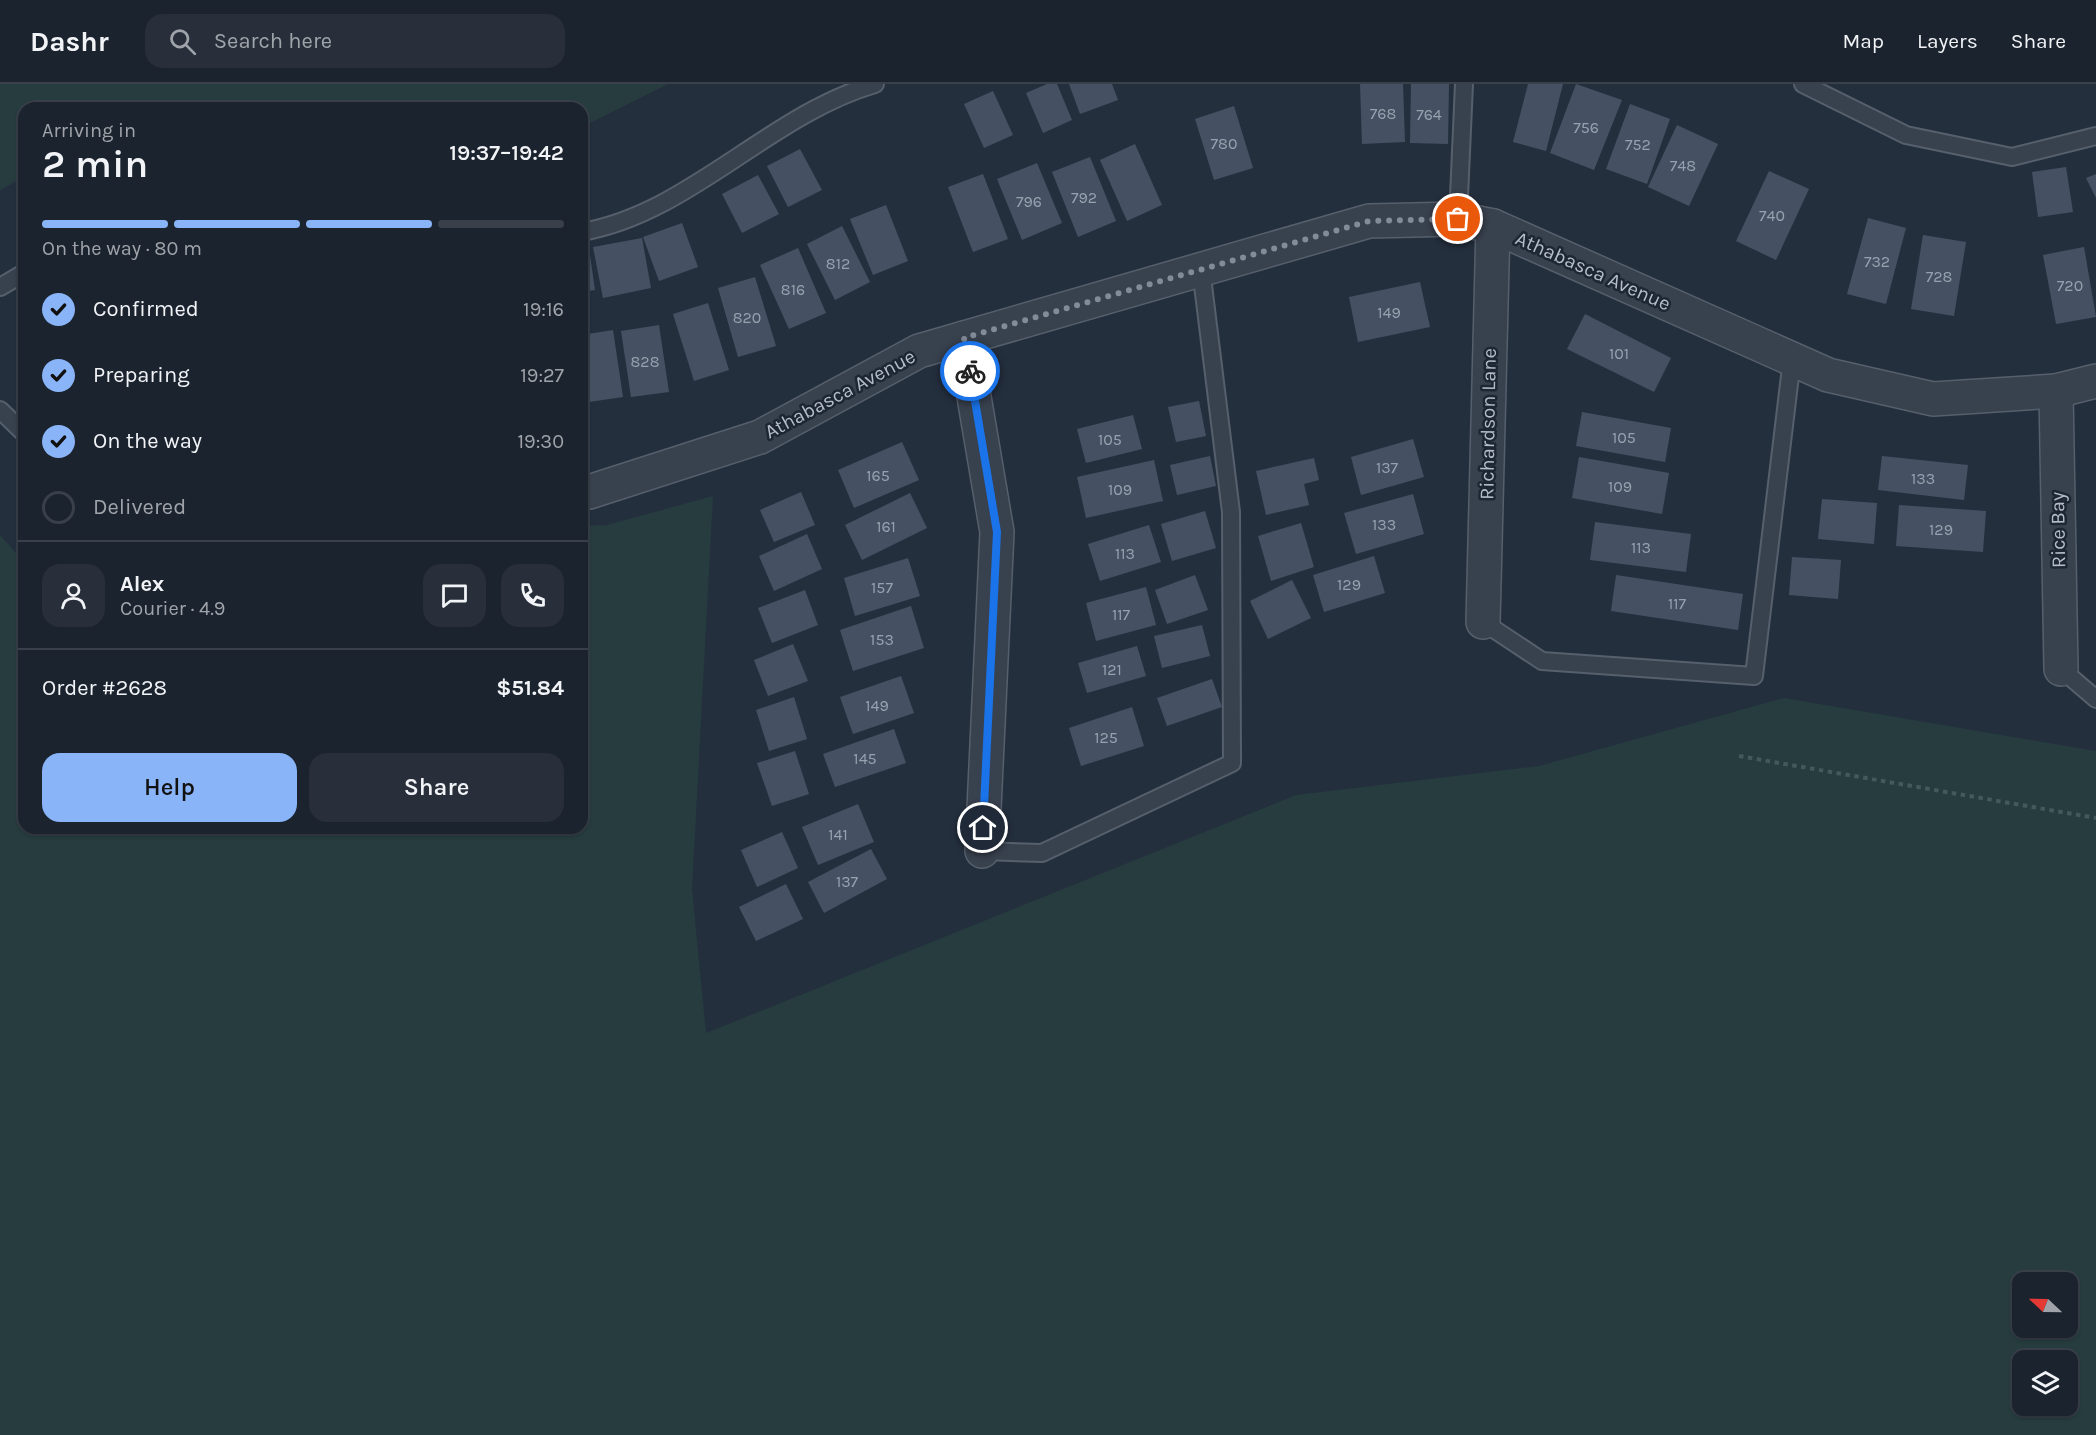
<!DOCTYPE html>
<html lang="en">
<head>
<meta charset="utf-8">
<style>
  body { margin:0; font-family:Karla,sans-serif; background:#282f3a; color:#f1f3f6; height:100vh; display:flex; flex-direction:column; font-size:22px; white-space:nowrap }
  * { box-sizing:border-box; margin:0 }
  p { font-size:20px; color:#a0a4aa }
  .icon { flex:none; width:33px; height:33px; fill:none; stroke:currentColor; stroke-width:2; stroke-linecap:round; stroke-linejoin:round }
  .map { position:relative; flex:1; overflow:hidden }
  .drawer { position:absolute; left:18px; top:18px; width:570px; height:732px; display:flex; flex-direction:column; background:#1b232e; border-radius:18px; box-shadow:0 2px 4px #0004,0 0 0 2px #39404a }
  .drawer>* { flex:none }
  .needle { width:39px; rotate:292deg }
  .tools { position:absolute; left:2012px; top:1188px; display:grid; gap:12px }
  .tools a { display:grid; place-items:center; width:66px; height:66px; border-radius:12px; background:#1b232e; box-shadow:0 2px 4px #0004,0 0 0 2px #39404a; font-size:30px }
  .pin { position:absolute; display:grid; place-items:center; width:51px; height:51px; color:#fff; margin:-26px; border:3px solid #fff; border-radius:50%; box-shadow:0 2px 6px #0007 }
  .courier { position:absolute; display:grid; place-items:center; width:60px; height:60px; margin:-30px; border:4px solid #1a73e8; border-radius:50%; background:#fff; color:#222; box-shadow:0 2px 8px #0007 }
  .summary em { font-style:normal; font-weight:600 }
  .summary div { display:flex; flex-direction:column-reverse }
  .summary { display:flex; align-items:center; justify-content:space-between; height:102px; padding:0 24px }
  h1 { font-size:39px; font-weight:600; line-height:45px }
  .bar { display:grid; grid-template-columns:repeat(4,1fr); gap:9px 6px; align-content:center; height:72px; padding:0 24px }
  .bar i { height:8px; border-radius:4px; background:#39404a }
  .bar .current { background:#8ab4f8 }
  .bar p { grid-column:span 4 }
  .line { display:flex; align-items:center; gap:15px; padding:0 24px; border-top:2px solid #39404a }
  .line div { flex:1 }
  .round { display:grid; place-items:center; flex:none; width:63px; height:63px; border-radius:18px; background:#282f3a }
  ol { padding:0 24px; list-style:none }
  li { display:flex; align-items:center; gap:18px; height:66px }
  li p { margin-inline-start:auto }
  li .icon { padding:6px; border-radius:50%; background:#8ab4f8; color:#111; stroke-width:4 }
  li:last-child { color:#a0a4aa }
  li i { width:33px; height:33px; border:3px solid #39404a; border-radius:50% }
  .action { display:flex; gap:12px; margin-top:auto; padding:12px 24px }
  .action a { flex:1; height:69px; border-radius:18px; background:#8ab4f8; color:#111; font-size:24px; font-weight:600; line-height:69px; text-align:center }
  .action a+a { background:#282f3a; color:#f1f3f6 }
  header { display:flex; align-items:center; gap:36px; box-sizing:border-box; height:84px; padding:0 30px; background:#1b232e; border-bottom:2px solid #39404a }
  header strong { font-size:28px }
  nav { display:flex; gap:33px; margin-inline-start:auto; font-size:21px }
  .search { width:420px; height:54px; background:#282f3a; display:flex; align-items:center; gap:15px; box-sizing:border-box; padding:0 21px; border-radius:18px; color:#a0a4aa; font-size:22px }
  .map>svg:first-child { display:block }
  .green { fill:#263c3f; fill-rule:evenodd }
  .building { fill:#455162 }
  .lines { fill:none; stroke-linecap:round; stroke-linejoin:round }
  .lane-casing { stroke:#565f6c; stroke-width:20 }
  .street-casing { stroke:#565f6c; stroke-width:36 }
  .path { stroke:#44595c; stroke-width:4; stroke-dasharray:4.5 4.5; stroke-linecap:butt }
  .lane { stroke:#38414e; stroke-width:16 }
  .street { stroke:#38414e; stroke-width:33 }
  .done { stroke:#828b98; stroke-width:6; stroke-dasharray:0 10.8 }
  .route { stroke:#1a73e8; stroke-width:8 }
  .labels { text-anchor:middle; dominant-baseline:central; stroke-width:5; stroke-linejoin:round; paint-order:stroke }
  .number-label { font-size:16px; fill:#98a1af }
  .street-label { font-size:20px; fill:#b4bcc9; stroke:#1d2633 }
</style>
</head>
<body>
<header>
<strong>Dashr</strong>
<div class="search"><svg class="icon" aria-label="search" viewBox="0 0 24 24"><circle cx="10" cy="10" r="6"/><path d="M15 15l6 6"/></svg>Search here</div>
<nav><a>Map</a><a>Layers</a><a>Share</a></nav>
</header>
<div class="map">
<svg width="2096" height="1351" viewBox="0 0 2096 1351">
  <rect width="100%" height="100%" fill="#242f3e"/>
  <g class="green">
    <path d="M 0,0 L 668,0 L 582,43 L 582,24 L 24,24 L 24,93 L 0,106 Z"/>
    <path d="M 713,412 L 692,805 L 706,949 L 1296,711 L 1539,682 L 1784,614 L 2096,667 L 2096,1351 L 0,1351 L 0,451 L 24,478 L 24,744 L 582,744 L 582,442 L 607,441 ZM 2067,1198 L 2067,1244 L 2022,1244 L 2022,1198 ZM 2067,1276 L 2067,1322 L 2022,1322 L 2022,1276 Z"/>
  </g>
  <g class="building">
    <path d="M 1047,0 L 1057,0 L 1072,36 L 1043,49 L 1026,9 Z"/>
    <path d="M 1069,0 L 1112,0 L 1118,16 L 1080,30 Z"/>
    <path d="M 1360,0 L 1403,0 L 1405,58 L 1362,60 Z"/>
    <path d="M 1411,0 L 1449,0 L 1448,60 L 1410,59 Z"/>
    <path d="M 1528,0 L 1563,0 L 1546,67 L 1513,58 Z"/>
    <path d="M 1576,0 L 1622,16 L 1594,86 L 1550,69 Z"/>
    <path d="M 993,7 L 1013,51 L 984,64 L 964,20 Z"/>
    <path d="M 1630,20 L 1670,35 L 1647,100 L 1606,85 Z"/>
    <path d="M 1234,22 L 1253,84 L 1214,96 L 1195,35 Z"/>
    <path d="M 1677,41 L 1718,60 L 1689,122 L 1648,103 Z"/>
    <path d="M 1135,60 L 1162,121 L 1127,137 L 1100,76 Z"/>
    <path d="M 800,65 L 822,106 L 788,123 L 767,82 Z"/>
    <path d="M 1090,73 L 1116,137 L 1078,153 L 1052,88 Z"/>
    <path d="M 1037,79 L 1062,139 L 1022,156 L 997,95 Z"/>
    <path d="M 2066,83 L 2073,128 L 2038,133 L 2032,88 Z"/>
    <path d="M 1769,87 L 1809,105 L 1776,176 L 1736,157 Z"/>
    <path d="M 983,90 L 1008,155 L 973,168 L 948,103 Z"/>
    <path d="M 2096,90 L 2096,114 L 2086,94 Z"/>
    <path d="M 758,91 L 779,130 L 742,149 L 722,110 Z"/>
    <path d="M 886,121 L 908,177 L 873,191 L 850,135 Z"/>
    <path d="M 1868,134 L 1906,144 L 1886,220 L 1847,210 Z"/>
    <path d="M 682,139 L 698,183 L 659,197 L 643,153 Z"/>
    <path d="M 842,142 L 870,198 L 835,216 L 807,160 Z"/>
    <path d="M 1923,151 L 1966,158 L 1954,232 L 1911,225 Z"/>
    <path d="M 642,154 L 651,204 L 603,214 L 593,163 Z"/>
    <path d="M 2084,163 L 2096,233 L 2056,240 L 2043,171 Z"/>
    <path d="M 589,164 L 595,206 L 582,208 L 582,165 Z"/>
    <path d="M 798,164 L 826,229 L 789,245 L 760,181 Z"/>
    <path d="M 755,193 L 776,262 L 738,273 L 718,204 Z"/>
    <path d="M 1420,198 L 1430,243 L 1358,258 L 1349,213 Z"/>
    <path d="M 708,219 L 729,286 L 694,297 L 673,230 Z"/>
    <path d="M 1585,230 L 1671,274 L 1654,308 L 1567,265 Z"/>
    <path d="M 659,241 L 669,308 L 631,313 L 621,247 Z"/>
    <path d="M 613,246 L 623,313 L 582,319 L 582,251 Z"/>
    <path d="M 1199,317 L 1206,352 L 1176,358 L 1168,323 Z"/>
    <path d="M 1582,328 L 1671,344 L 1665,378 L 1576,362 Z"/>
    <path d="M 1133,331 L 1142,365 L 1086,379 L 1077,345 Z"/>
    <path d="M 1413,355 L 1424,393 L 1361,411 L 1351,373 Z"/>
    <path d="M 902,358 L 919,396 L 854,424 L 838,386 Z"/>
    <path d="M 1210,372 L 1216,402 L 1177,411 L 1170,381 Z"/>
    <path d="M 1882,372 L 1968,381 L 1964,416 L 1878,406 Z"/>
    <path d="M 1579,373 L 1669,389 L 1662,430 L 1572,414 Z"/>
    <path d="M 1314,374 L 1319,396 L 1304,400 L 1309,421 L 1266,431 L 1256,387 Z"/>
    <path d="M 1154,376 L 1163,417 L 1086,434 L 1077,393 Z"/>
    <path d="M 801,408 L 815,441 L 774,458 L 760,426 Z"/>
    <path d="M 910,409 L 927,444 L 862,476 L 845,441 Z"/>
    <path d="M 1413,410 L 1424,450 L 1356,470 L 1344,429 Z"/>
    <path d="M 1822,415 L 1877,419 L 1874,460 L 1818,455 Z"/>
    <path d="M 1899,421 L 1986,427 L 1983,468 L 1896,462 Z"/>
    <path d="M 1205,427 L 1216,464 L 1172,477 L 1161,440 Z"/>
    <path d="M 1595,438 L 1691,450 L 1686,488 L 1590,476 Z"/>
    <path d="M 1301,439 L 1314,483 L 1271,497 L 1258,452 Z"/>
    <path d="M 1149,441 L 1161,478 L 1100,497 L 1088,460 Z"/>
    <path d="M 807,450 L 822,485 L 774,507 L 759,472 Z"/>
    <path d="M 1374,472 L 1385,509 L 1324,528 L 1313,491 Z"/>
    <path d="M 1792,473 L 1841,476 L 1838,515 L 1789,511 Z"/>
    <path d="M 908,474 L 920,512 L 855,532 L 844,494 Z"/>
    <path d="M 1195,491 L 1208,526 L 1167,540 L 1155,506 Z"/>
    <path d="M 1616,491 L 1743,510 L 1738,546 L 1611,527 Z"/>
    <path d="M 1292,496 L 1311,534 L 1268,555 L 1250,517 Z"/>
    <path d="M 1146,503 L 1156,541 L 1096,557 L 1086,519 Z"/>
    <path d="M 805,506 L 818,541 L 772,559 L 758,524 Z"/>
    <path d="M 911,522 L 924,564 L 853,587 L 840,546 Z"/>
    <path d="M 1202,541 L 1210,572 L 1162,584 L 1154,552 Z"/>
    <path d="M 793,560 L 808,597 L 768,612 L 754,576 Z"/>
    <path d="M 1137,562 L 1146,592 L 1087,609 L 1078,579 Z"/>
    <path d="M 901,592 L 914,629 L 853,650 L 840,613 Z"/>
    <path d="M 1212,595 L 1222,623 L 1167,642 L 1157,614 Z"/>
    <path d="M 794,613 L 807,655 L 769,667 L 756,626 Z"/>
    <path d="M 1132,623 L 1144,662 L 1081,682 L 1069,644 Z"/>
    <path d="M 894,645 L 906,679 L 835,703 L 823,670 Z"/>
    <path d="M 795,667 L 809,710 L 772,722 L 757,679 Z"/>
    <path d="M 858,720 L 874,758 L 818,781 L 802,743 Z"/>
    <path d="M 782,748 L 798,784 L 757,803 L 741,766 Z"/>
    <path d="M 871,765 L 887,795 L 824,829 L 808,798 Z"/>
    <path d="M 786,800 L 803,835 L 756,857 L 739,823 Z"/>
  </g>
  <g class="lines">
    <g class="lane-casing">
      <g id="lane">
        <path d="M 1803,0 L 1906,51 L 2012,73 L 2096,52"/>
        <path d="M 1458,135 L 1464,0"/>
        <path d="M 582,148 C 690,129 769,31 875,0"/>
        <path d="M 0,203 L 24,189"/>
        <path d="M 0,326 L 24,349"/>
        <path d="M 1483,538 L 1542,577 L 1754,592 L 1792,275"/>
        <path d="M 2061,585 L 2096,615"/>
        <path d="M 982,767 L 1042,769 L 1232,679 L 1231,428 L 1201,185"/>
      </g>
    </g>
    <g class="street-casing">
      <g id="street">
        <path d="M 964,254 L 997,448 L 982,767"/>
        <path d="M 2056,307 L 2061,585"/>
        <path d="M 582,408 L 589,408 L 760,353 L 919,267 L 1369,137 L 1458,135 L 1493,142 L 1828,291 L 1933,315 L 2056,307 L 2096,297"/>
        <path d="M 1483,538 L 1493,142"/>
      </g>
    </g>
    <path class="path" d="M 1739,672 L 2096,734"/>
    <use href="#lane" class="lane"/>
    <use href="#street" class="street"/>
  </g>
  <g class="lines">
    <path class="done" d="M 970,287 L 964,254 L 1369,137 L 1458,135"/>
    <path class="route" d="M 970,287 L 997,448 L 983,744"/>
  </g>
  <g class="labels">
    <g class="number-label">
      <text x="1383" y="29">768</text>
      <text x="1429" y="30">764</text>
      <text x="1586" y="43">756</text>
      <text x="1224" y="59">780</text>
      <text x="1638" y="60">752</text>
      <text x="1683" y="81">748</text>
      <text x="1084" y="113">792</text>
      <text x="1029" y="117">796</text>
      <text x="1772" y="131">740</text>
      <text x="1877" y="177">732</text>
      <text x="838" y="179">812</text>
      <text x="1939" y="192">728</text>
      <text x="2070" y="201">720</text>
      <text x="793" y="205">816</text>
      <text x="1389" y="228">149</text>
      <text x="747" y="233">820</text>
      <text x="1619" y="269">101</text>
      <text x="645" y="277">828</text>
      <text x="1624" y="353">105</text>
      <text x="1110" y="355">105</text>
      <text x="1387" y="383">137</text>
      <text x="878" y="391">165</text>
      <text x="1923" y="394">133</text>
      <text x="1620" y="402">109</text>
      <text x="1120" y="405">109</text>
      <text x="1384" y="440">133</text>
      <text x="886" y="442">161</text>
      <text x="1941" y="445">129</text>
      <text x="1641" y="463">113</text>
      <text x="1125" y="469">113</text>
      <text x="1349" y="500">129</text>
      <text x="882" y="503">157</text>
      <text x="1677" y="519">117</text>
      <text x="1121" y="530">117</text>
      <text x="882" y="555">153</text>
      <text x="1112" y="585">121</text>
      <text x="877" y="621">149</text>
      <text x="1106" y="653">125</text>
      <text x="865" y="674">145</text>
      <text x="838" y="750">141</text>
      <text x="847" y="797">137</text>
    </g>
    <g class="street-label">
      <text transform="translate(1593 187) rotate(24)">Athabasca Avenue</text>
      <text transform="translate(840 310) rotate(-28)">Athabasca Avenue</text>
      <text transform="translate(1488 340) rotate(-89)">Richardson Lane</text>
      <text transform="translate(2058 446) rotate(-91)">Rice Bay</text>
    </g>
  </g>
</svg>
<div class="tools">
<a><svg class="needle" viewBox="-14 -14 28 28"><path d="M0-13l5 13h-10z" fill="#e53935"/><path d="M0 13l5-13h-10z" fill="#a0a4aa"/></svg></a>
<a><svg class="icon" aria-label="layers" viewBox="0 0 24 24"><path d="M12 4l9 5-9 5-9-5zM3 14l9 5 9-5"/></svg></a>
</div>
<div class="pin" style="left:1458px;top:135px;background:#ea580c"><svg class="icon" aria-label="bag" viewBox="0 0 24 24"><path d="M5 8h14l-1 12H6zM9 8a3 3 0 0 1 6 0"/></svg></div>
<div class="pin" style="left:983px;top:744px;background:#1f2937"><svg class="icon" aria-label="home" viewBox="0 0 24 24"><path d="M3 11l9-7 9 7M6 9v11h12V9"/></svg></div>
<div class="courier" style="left:970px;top:287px"><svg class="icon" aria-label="bike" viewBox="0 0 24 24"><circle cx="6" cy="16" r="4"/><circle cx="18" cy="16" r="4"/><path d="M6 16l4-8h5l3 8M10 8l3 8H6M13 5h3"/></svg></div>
<section class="drawer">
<div class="summary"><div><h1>2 min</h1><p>Arriving in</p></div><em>19:37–19:42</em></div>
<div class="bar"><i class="current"></i><i class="current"></i><i class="current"></i><i></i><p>On the way · 80 m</p></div>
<ol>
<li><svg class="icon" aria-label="check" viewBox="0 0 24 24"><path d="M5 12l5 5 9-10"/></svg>Confirmed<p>19:16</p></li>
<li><svg class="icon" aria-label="check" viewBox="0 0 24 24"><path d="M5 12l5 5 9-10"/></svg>Preparing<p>19:27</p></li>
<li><svg class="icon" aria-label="check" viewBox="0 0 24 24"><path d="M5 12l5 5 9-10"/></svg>On the way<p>19:30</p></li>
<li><i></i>Delivered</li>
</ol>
<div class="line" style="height:108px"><a class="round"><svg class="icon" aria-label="person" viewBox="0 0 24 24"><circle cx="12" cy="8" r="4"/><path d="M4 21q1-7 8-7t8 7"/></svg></a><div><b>Alex</b><p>Courier · 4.9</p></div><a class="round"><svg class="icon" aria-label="chat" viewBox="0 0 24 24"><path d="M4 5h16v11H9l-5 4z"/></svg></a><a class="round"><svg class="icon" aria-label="phone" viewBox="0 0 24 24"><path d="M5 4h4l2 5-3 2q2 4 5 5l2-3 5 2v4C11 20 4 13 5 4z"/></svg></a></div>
<div class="line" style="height:78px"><div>Order #2628</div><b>$51.84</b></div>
<div class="action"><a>Help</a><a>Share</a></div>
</section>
</div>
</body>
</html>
